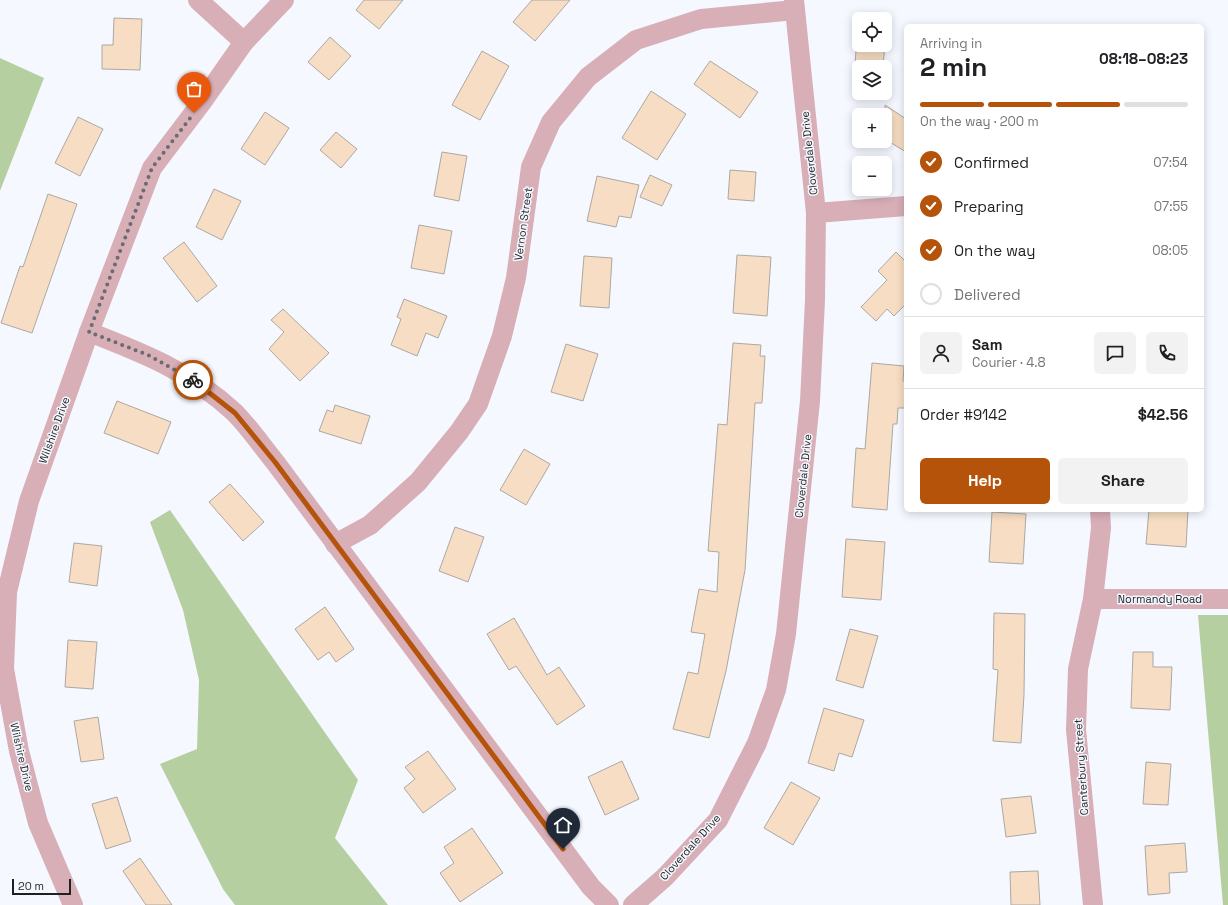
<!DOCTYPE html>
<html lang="en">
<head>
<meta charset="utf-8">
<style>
  body { margin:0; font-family:"Space Grotesk",sans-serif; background:#f2f2f2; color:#202124; height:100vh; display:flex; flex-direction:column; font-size:15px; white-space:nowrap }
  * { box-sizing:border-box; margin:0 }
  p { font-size:13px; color:#757577 }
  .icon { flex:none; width:22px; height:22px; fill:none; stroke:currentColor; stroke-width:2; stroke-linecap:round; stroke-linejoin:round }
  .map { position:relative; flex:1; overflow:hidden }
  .sheet { position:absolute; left:904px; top:24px; width:300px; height:488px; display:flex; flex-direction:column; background:#fff; border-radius:6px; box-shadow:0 2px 10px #0003 }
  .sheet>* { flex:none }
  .buttons { position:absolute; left:852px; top:12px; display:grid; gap:8px }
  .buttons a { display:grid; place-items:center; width:40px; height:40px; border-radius:6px; background:#fff; box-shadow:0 2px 10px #0003; font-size:20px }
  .scale { position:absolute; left:12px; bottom:10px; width:59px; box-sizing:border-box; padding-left:4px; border:2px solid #1f2022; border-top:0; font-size:11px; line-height:14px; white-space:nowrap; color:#1f2022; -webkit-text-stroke:3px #f5f8ff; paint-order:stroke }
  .pin { position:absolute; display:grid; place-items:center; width:34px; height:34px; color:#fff; margin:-41px -17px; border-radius:50% 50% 50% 0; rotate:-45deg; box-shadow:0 0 4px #0007 }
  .pin .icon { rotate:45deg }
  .courier { position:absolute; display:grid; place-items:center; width:40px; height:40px; margin:-20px; border:3px solid #b45309; border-radius:50%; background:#fff; color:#222; box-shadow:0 1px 5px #0007 }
  .headline em { font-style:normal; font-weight:800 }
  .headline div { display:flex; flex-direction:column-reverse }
  .headline { display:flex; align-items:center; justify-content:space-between; height:68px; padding:0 16px }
  h1 { font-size:26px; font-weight:800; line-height:30px }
  .bar { display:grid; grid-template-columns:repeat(4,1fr); gap:6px 4px; align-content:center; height:48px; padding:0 16px }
  .bar i { height:5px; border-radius:3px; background:#e0e0e0 }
  .bar .active { background:#b45309 }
  .bar p { grid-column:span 4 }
  .line { display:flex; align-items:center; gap:10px; padding:0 16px; border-top:1px solid #e0e0e0 }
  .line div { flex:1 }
  .round { display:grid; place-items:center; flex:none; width:42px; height:42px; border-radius:6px; background:#f2f2f2 }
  ol { padding:0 16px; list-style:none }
  li { display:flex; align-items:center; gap:12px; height:44px }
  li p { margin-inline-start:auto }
  li .icon { padding:4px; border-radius:50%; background:#b45309; color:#fff; stroke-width:4 }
  li:last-child { color:#757577 }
  li i { width:22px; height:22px; border:2px solid #e0e0e0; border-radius:50% }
  .action { display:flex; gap:8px; margin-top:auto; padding:8px 16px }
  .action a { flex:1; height:46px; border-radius:6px; background:#b45309; color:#fff; font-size:16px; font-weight:800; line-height:46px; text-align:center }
  .action a+a { background:#f2f2f2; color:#202124 }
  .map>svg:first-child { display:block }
  .green { fill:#b6cfa1 }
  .building { fill:#f6ddc3; stroke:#ada8a3 }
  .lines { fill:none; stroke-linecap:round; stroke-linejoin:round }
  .minor { stroke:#d8aeb7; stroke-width:20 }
  .done { stroke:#6a6c6f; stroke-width:4; stroke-dasharray:0 7.2 }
  .route { stroke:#b45309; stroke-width:5 }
  .labels { text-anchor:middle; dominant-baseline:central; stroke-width:3; stroke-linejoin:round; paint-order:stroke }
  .street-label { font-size:11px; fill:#1f2022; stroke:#f5f8ff }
</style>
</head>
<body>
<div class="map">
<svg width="1228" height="905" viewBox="0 0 1228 905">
  <rect width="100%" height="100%" fill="#f5f8ff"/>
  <g class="green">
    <path d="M 0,58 L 44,78 L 0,191 Z"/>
    <path d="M 170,510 L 358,780 L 335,838 L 388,905 L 235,905 L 223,889 L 160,764 L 197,749 L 199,680 L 183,610 L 150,522 Z"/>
    <path d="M 1198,615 L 1228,615 L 1228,905 L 1223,905 Z"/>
  </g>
  <g class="building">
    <path d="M 364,0 L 403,0 L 379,29 L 356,10 Z"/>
    <path d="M 532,0 L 570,0 L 535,41 L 513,22 Z"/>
    <path d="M 114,18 L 142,19 L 140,70 L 102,69 L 102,45 L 113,45 Z"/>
    <path d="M 858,25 L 859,45 L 885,45 L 883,66 L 855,64 Z"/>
    <path d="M 330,37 L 351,56 L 329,80 L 308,62 Z"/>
    <path d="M 482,51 L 509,66 L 480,120 L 452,105 Z"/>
    <path d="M 710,61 L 758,92 L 740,118 L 694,84 Z"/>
    <path d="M 651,91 L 686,114 L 657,160 L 622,138 Z"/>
    <path d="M 885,105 L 906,119 L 906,152 L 885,139 Z"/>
    <path d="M 265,112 L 289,128 L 265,165 L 241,149 Z"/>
    <path d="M 78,117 L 103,129 L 80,176 L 55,163 Z"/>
    <path d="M 336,132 L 357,149 L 341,168 L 320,150 Z"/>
    <path d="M 442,152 L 467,156 L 459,201 L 434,196 Z"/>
    <path d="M 730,170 L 756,172 L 754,201 L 728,199 Z"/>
    <path d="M 650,175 L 672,185 L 662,206 L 640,197 Z"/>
    <path d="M 597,176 L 639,185 L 631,218 L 619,216 L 616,227 L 587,221 Z"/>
    <path d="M 214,189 L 241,201 L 222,240 L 196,227 Z"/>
    <path d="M 48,194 L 77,204 L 32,333 L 1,323 L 20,266 L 23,267 Z"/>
    <path d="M 419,225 L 452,231 L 444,274 L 411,268 Z"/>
    <path d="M 184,242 L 217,286 L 197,302 L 163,258 Z"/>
    <path d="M 896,252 L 906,262 L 906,304 L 894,316 L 887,309 L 876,321 L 861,307 L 887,280 L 878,271 Z"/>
    <path d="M 737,255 L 771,257 L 767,316 L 733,313 Z"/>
    <path d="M 584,256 L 612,258 L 609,308 L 580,306 Z"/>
    <path d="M 404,299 L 447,316 L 438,338 L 426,333 L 417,356 L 391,345 L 401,319 L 397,317 Z"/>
    <path d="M 283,309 L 329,353 L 300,381 L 269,349 L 284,332 L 271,320 Z"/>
    <path d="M 733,343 L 761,345 L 760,356 L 765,356 L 762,403 L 755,403 L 745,570 L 726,671 L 709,738 L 673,729 L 688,672 L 698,674 L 705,634 L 691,632 L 699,589 L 717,592 L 719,552 L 708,551 L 718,424 L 727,425 Z"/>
    <path d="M 566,344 L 598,354 L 583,401 L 551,392 Z"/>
    <path d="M 872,363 L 904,366 L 903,381 L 906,381 L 906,408 L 898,408 L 897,424 L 893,424 L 887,510 L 852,507 L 856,448 L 865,449 Z"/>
    <path d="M 117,401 L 171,422 L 158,454 L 104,433 Z"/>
    <path d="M 335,405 L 370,416 L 361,444 L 319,431 L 327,410 L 333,412 Z"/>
    <path d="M 524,449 L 550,464 L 526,505 L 500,490 Z"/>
    <path d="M 230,484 L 264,522 L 243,541 L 209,502 Z"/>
    <path d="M 1149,510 L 1188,510 L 1186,547 L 1146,544 Z"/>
    <path d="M 992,512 L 1026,514 L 1023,564 L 989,562 Z"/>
    <path d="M 455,527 L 484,537 L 468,582 L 439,571 Z"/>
    <path d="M 846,539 L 885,542 L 881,600 L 842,597 Z"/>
    <path d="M 74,543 L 102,546 L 97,586 L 69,582 Z"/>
    <path d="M 325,607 L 354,649 L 336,662 L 329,652 L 318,660 L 295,629 Z"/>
    <path d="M 994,613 L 1025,614 L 1024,695 L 1021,743 L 993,741 L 998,670 L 993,669 Z"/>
    <path d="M 514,618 L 547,675 L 559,667 L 585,706 L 557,725 L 516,666 L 509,670 L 487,634 Z"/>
    <path d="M 850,629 L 878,636 L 863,688 L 836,680 Z"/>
    <path d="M 68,640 L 97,642 L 93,689 L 65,687 Z"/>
    <path d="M 1133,652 L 1153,652 L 1153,667 L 1172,667 L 1170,710 L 1131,708 Z"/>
    <path d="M 824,708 L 864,720 L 852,757 L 839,753 L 834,771 L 808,763 Z"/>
    <path d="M 98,717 L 104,759 L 81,762 L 74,721 Z"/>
    <path d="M 428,751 L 456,789 L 423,813 L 404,788 L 415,779 L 405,767 Z"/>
    <path d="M 622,761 L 639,799 L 605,815 L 588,777 Z"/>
    <path d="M 1146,762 L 1171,764 L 1168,805 L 1143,804 Z"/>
    <path d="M 791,782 L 820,798 L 793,845 L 764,828 Z"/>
    <path d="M 1031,796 L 1036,833 L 1006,837 L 1001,799 Z"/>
    <path d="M 117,797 L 131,841 L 106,849 L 92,804 Z"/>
    <path d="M 472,828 L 503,873 L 460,902 L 440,873 L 454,863 L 444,847 Z"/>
    <path d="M 1185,843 L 1187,872 L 1169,873 L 1170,893 L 1148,895 L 1145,846 Z"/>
    <path d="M 140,858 L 172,905 L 146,905 L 123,871 Z"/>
    <path d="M 1038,871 L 1040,905 L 1011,905 L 1010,872 Z"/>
  </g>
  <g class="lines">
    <g class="minor">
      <path d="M 198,0 L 244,42"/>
      <path d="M 816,213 L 906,206"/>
      <path d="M 89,332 C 143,353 191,372 234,412 C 249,427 262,446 275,462 L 591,887 L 609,905"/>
      <path d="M 335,544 L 370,525 L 418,482 L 459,432 L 478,404 L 502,336 L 516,278 L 531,167 L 551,122 L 588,77 L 636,40 L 701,19 L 795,10"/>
      <path d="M 1093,599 L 1228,599"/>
      <path d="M 73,905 L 38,823 L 19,751 L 4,669 L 7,592 L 29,501 L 89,332 L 152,168 L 202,102 L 244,42 L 284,0"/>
      <path d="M 633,905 L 665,877 L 718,820 L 757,743 L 776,690 L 786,634 L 810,401 L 815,300 L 816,213 L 794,0"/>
      <path d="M 1093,905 L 1076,730 L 1078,669 L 1093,599 L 1101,528 L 1100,510"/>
    </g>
  </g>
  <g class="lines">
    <path class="done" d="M 193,380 L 148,355 L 89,332 L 152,168 L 194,113"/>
    <path class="route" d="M 193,380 L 235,413 L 275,462 L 563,849"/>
  </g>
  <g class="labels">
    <g class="street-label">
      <text transform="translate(809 153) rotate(-96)">Cloverdale Drive</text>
      <text transform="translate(523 224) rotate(-82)">Vernon Street</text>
      <text transform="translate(54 430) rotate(-70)">Wilshire Drive</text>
      <text transform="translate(803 476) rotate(-84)">Cloverdale Drive</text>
      <text x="1160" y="599">Normandy Road</text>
      <text transform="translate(22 757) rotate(77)">Wilshire Drive</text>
      <text transform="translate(1081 767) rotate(-94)">Canterbury Street</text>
      <text transform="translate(690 847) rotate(-48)">Cloverdale Drive</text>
    </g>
  </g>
</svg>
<div class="buttons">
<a><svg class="icon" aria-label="locate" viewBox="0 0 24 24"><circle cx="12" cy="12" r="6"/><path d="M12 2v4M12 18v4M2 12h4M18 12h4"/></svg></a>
<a><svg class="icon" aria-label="layers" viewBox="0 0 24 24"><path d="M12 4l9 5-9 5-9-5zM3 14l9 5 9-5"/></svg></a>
<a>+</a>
<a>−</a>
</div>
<div class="scale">20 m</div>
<div class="pin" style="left:194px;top:113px;background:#ea580c"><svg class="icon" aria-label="bag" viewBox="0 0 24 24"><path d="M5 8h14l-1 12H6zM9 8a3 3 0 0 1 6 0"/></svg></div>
<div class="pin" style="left:563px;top:849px;background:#1f2937"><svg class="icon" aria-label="home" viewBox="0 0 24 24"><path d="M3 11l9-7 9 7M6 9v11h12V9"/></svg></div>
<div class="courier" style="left:193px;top:380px"><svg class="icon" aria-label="bike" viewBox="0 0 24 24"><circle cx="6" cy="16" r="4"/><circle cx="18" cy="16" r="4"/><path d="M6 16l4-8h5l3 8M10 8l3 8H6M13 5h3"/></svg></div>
<section class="sheet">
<div class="headline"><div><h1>2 min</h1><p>Arriving in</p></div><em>08:18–08:23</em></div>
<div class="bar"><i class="active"></i><i class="active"></i><i class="active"></i><i></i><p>On the way · 200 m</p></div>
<ol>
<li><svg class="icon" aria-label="check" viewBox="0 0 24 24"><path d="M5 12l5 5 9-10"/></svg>Confirmed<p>07:54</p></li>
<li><svg class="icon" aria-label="check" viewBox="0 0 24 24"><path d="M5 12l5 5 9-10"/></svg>Preparing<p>07:55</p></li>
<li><svg class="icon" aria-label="check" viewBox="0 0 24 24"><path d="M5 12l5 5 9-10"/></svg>On the way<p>08:05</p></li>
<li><i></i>Delivered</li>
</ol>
<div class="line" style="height:72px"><a class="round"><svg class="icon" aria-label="person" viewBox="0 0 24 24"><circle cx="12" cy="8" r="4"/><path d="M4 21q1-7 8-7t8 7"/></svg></a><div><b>Sam</b><p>Courier · 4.8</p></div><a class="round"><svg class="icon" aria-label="chat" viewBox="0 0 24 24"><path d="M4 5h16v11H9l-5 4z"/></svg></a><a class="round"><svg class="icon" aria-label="phone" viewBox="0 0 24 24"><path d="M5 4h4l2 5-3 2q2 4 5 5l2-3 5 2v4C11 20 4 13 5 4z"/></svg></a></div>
<div class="line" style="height:52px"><div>Order #9142</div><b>$42.56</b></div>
<div class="action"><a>Help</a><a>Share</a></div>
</section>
</div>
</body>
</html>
